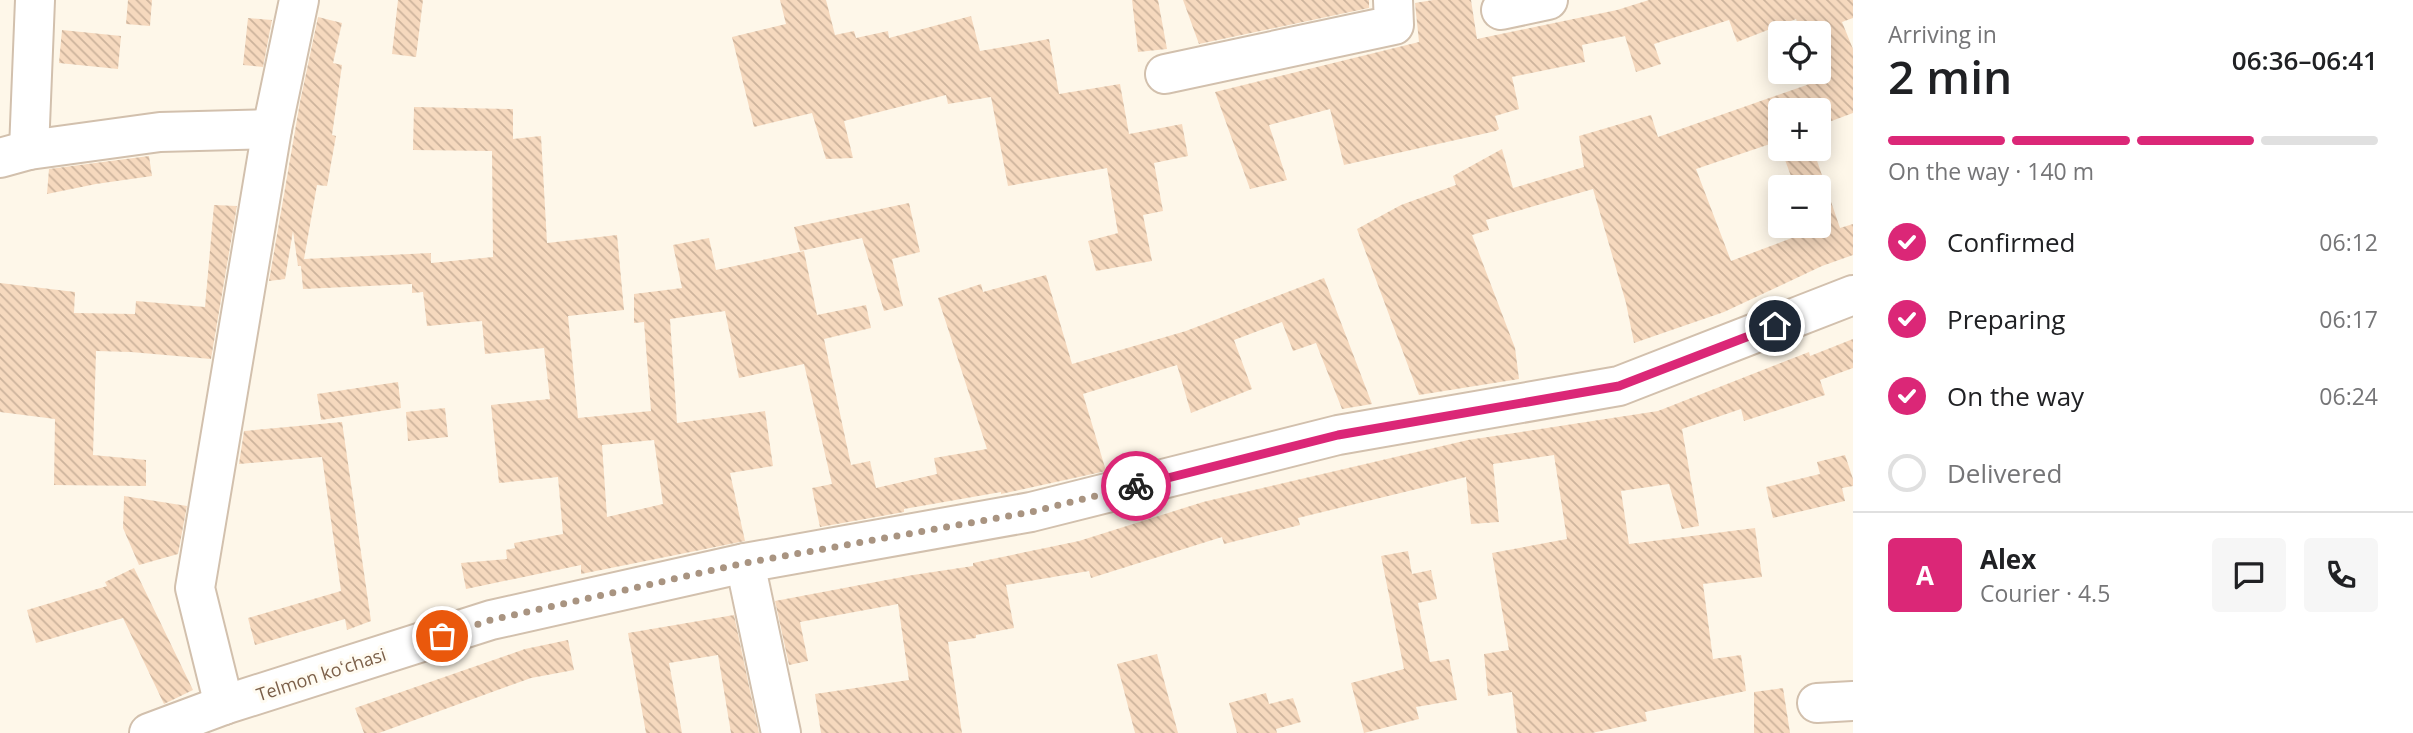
<!DOCTYPE html>
<html lang="en">
<head>
<meta charset="utf-8">
<style>
  body { margin:0; font-family:"Open Sans",sans-serif; background:#f6f6f6; color:#202124; height:100vh; display:flex; flex-direction:column; font-size:26px; white-space:nowrap }
  * { box-sizing:border-box; margin:0 }
  p { font-size:23px; color:#757577 }
  .icon { flex:none; width:38px; height:38px; fill:none; stroke:currentColor; stroke-width:2; stroke-linecap:round; stroke-linejoin:round }
  .map { position:relative; flex:1; overflow:hidden }
  .sheet { display:flex; flex-direction:column; background:#fff; width:560px }
  .sheet>* { flex:none }
  .controls { position:absolute; left:1768px; top:21px; display:grid; gap:14px }
  .controls a { display:grid; place-items:center; width:63px; height:63px; border-radius:7px; background:#fff; box-shadow:0 4px 18px #0003; font-size:35px }
  .pin { position:absolute; display:grid; place-items:center; width:60px; height:60px; color:#fff; margin:-30px; border:4px solid #fff; border-radius:50%; box-shadow:0 2px 7px #0007 }
  .courier { position:absolute; display:grid; place-items:center; width:70px; height:70px; margin:-35px; border:5px solid #db2777; border-radius:50%; background:#fff; color:#222; box-shadow:0 2px 9px #0007 }
  .overview em { font-style:normal; font-weight:600 }
  .overview div { display:flex; flex-direction:column-reverse }
  .overview { display:flex; align-items:center; justify-content:space-between; height:119px; padding:0 35px }
  h1 { font-size:46px; font-weight:600; line-height:52px }
  .bar { display:grid; grid-template-columns:repeat(4,1fr); gap:10px 7px; align-content:center; height:84px; padding:0 35px }
  .bar i { height:9px; border-radius:5px; background:#e0e0e0 }
  .bar .current { background:#db2777 }
  .bar p { grid-column:span 4 }
  .line { display:flex; align-items:center; gap:18px; padding:0 35px; border-top:2px solid #e0e0e0 }
  .line div { flex:1 }
  .round { display:grid; place-items:center; flex:none; width:74px; height:74px; border-radius:7px; background:#f6f6f6 }
  ol { padding:0 35px; list-style:none }
  li { display:flex; align-items:center; gap:21px; height:77px }
  li p { margin-inline-start:auto }
  li .icon { padding:7px; border-radius:50%; background:#db2777; color:#fff; stroke-width:4 }
  li:last-child { color:#757577 }
  li i { width:38px; height:38px; border:4px solid #e0e0e0; border-radius:50% }
  main { display:flex; flex:1; min-height:0 }
  .map>svg:first-child { display:block }
  .building { fill:url(#building-back-hatch); fill-rule:evenodd }
  .lines { fill:none; stroke-linecap:round; stroke-linejoin:round }
  .minor-casing { stroke:#d2c0ad; stroke-width:42 }
  .minor { stroke:#fff; stroke-width:38 }
  .done { stroke:#a99481; stroke-width:7; stroke-dasharray:0 12.6 }
  .route { stroke:#db2777; stroke-width:9 }
  .labels { text-anchor:middle; dominant-baseline:central; stroke-width:6; stroke-linejoin:round; paint-order:stroke }
  .street-label { font-size:18px; fill:#7b5f49; stroke:#fffbf1 }
</style>
</head>
<body>
<main>
<div class="map">
<svg width="1853" height="733" viewBox="0 0 1853 733">
  <defs>
    <pattern id="building-back-hatch" width="6" height="6" patternUnits="userSpaceOnUse" patternTransform="scale(1.75)"><rect width="6" height="6" fill="#f6d9be"/><path d="M-1 5l2 2M0 0l6 6M5-1l2 2" fill="none" stroke="#ccb39c"/></pattern>
  </defs>
  <rect width="100%" height="100%" fill="#fef7e9"/>
  <g class="building">
    <path d="M 128,0 L 152,0 L 150,26 L 126,24 Z"/>
    <path d="M 398,0 L 423,0 L 416,57 L 392,54 Z"/>
    <path d="M 780,0 L 826,0 L 835,35 L 854,31 L 856,38 L 888,31 L 889,38 L 971,16 L 980,51 L 1049,39 L 1059,94 L 1120,84 L 1129,134 L 1182,124 L 1188,156 L 1154,163 L 1163,211 L 1143,215 L 1152,261 L 1096,271 L 1088,241 L 1118,233 L 1107,168 L 1008,186 L 991,97 L 948,104 L 946,95 L 844,121 L 853,158 L 826,159 L 812,113 L 754,127 L 732,37 L 786,24 Z"/>
    <path d="M 1132,0 L 1158,0 L 1167,49 L 1138,52 Z"/>
    <path d="M 1183,0 L 1369,0 L 1369,8 L 1199,44 Z"/>
    <path d="M 1433,0 L 1471,0 L 1477,39 L 1617,10 L 1649,0 L 1853,0 L 1853,18 L 1842,22 L 1853,49 L 1853,113 L 1818,126 L 1818,110 L 1780,110 L 1780,144 L 1779,141 L 1696,169 L 1731,261 L 1810,231 L 1808,226 L 1818,226 L 1818,187 L 1795,187 L 1781,149 L 1813,149 L 1840,228 L 1853,224 L 1853,255 L 1822,266 L 1724,312 L 1634,343 L 1626,303 L 1593,189 L 1486,220 L 1489,230 L 1472,235 L 1515,348 L 1519,379 L 1419,395 L 1357,229 L 1401,205 L 1456,185 L 1453,176 L 1502,149 L 1513,188 L 1584,167 L 1579,136 L 1651,115 L 1658,137 L 1818,81 L 1818,33 L 1802,33 L 1796,19 L 1737,42 L 1729,20 L 1654,44 L 1661,64 L 1636,72 L 1625,36 L 1582,45 L 1585,62 L 1512,77 L 1519,109 L 1495,116 L 1499,129 L 1496,131 L 1344,165 L 1330,109 L 1269,125 L 1287,180 L 1250,189 L 1215,92 L 1419,42 L 1415,3 Z"/>
    <path d="M 318,17 L 342,23 L 333,63 L 342,65 L 332,135 L 336,136 L 327,186 L 317,185 L 304,259 L 431,253 L 431,263 L 493,257 L 492,151 L 413,150 L 414,107 L 513,109 L 513,139 L 541,136 L 547,243 L 617,235 L 624,310 L 568,316 L 578,418 L 651,411 L 644,322 L 634,323 L 634,294 L 682,288 L 673,245 L 709,238 L 716,270 L 804,251 L 817,315 L 866,305 L 871,328 L 824,339 L 851,465 L 870,461 L 876,488 L 937,474 L 934,458 L 987,449 L 938,298 L 981,284 L 983,292 L 1046,275 L 1072,364 L 1186,331 L 1324,278 L 1372,404 L 1342,409 L 1316,343 L 1293,351 L 1282,322 L 1234,340 L 1252,389 L 1191,413 L 1177,365 L 1083,394 L 1106,471 L 1001,494 L 1001,492 L 904,509 L 904,512 L 820,527 L 812,488 L 832,484 L 804,364 L 739,378 L 725,311 L 670,319 L 677,423 L 765,411 L 773,466 L 730,473 L 745,541 L 581,574 L 581,565 L 466,589 L 461,563 L 507,559 L 506,550 L 515,548 L 514,543 L 563,534 L 558,477 L 499,483 L 491,405 L 550,399 L 544,348 L 485,354 L 482,321 L 427,326 L 423,292 L 412,293 L 412,284 L 303,289 L 301,266 L 298,266 L 293,231 L 285,279 L 269,281 L 300,102 ZM 654,440 L 663,504 L 607,517 L 602,445 Z"/>
    <path d="M 248,18 L 272,20 L 263,67 L 243,65 Z"/>
    <path d="M 62,30 L 121,36 L 118,69 L 59,63 Z"/>
    <path d="M 149,156 L 152,176 L 96,184 L 47,194 L 49,169 Z"/>
    <path d="M 909,203 L 920,252 L 892,259 L 903,306 L 884,311 L 862,238 L 800,251 L 794,227 Z"/>
    <path d="M 214,205 L 237,206 L 211,359 L 131,352 L 96,351 L 93,455 L 146,460 L 146,486 L 54,485 L 55,419 L 0,412 L 0,283 L 75,292 L 74,313 L 135,314 L 136,301 L 205,307 Z"/>
    <path d="M 1853,339 L 1853,368 L 1820,380 L 1825,395 L 1744,421 L 1741,409 L 1682,429 L 1699,526 L 1682,529 L 1669,484 L 1621,491 L 1629,544 L 1755,528 L 1762,577 L 1703,584 L 1713,659 L 1741,655 L 1746,691 L 1645,712 L 1647,721 L 1592,733 L 1517,733 L 1512,692 L 1488,696 L 1484,654 L 1509,650 L 1492,553 L 1567,539 L 1554,455 L 1493,464 L 1499,522 L 1471,524 L 1466,477 L 1298,518 L 1300,525 L 1224,544 L 1222,537 L 1091,578 L 1089,571 L 1006,585 L 1014,628 L 976,635 L 976,638 L 948,642 L 962,733 L 821,733 L 815,694 L 909,680 L 898,604 L 800,622 L 808,661 L 789,665 L 775,601 L 913,575 L 973,566 L 973,563 L 1079,541 L 1203,502 L 1468,440 L 1658,411 L 1809,352 L 1810,356 Z"/>
    <path d="M 398,382 L 401,408 L 321,420 L 317,394 Z"/>
    <path d="M 445,408 L 448,437 L 408,441 L 406,412 Z"/>
    <path d="M 342,422 L 371,621 L 347,630 L 345,619 L 255,645 L 248,618 L 341,591 L 322,457 L 239,464 L 244,431 Z"/>
    <path d="M 1845,455 L 1853,479 L 1853,486 L 1842,488 L 1845,501 L 1773,518 L 1766,487 L 1820,474 L 1817,462 Z"/>
    <path d="M 124,496 L 187,506 L 178,554 L 139,565 L 123,528 Z"/>
    <path d="M 1408,551 L 1412,574 L 1431,570 L 1437,599 L 1418,603 L 1430,662 L 1449,659 L 1457,700 L 1416,707 L 1419,719 L 1364,733 L 1351,683 L 1404,669 L 1381,556 Z"/>
    <path d="M 134,568 L 193,690 L 164,704 L 123,618 L 36,643 L 27,610 L 107,586 L 105,582 Z"/>
    <path d="M 734,615 L 759,733 L 731,733 L 718,655 L 669,663 L 682,733 L 646,733 L 628,633 Z"/>
    <path d="M 568,640 L 574,670 L 531,678 L 379,733 L 364,733 L 355,708 L 525,649 Z"/>
    <path d="M 1157,654 L 1178,733 L 1135,733 L 1117,664 Z"/>
    <path d="M 1783,688 L 1790,733 L 1754,733 L 1754,692 Z"/>
    <path d="M 1266,693 L 1269,704 L 1293,698 L 1301,722 L 1276,729 L 1277,733 L 1237,733 L 1229,703 Z"/>
  </g>
  <g class="lines">
    <g class="minor-casing">
      <g id="minor">
        <path d="M 1501,10 L 1548,0"/>
        <path d="M 1165,74 L 1394,25 L 1393,0"/>
        <path d="M 29,150 L 35,0"/>
        <path d="M 0,158 L 29,150 L 160,132 L 272,129"/>
        <path d="M 745,563 L 781,733"/>
        <path d="M 1817,703 L 1853,701"/>
        <path d="M 224,705 L 195,588 L 272,129 L 299,0"/>
        <path d="M 149,733 L 224,705 L 491,620 L 745,563 L 1031,512 L 1338,435 L 1619,386 L 1853,295"/>
      </g>
    </g>
    <use href="#minor" class="minor"/>
  </g>
  <g class="lines">
    <path class="done" d="M 442,636 L 491,620 L 745,563 L 1031,512 L 1136,486"/>
    <path class="route" d="M 1136,486 L 1338,435 L 1619,386 L 1775,326"/>
  </g>
  <g class="labels">
    <g class="street-label">
      <text transform="translate(321 674) rotate(-18)">Telmon koʻchasi</text>
    </g>
  </g>
</svg>
<div class="controls">
<a><svg class="icon" aria-label="locate" viewBox="0 0 24 24"><circle cx="12" cy="12" r="6"/><path d="M12 2v4M12 18v4M2 12h4M18 12h4"/></svg></a>
<a>+</a>
<a>−</a>
</div>
<div class="pin" style="left:442px;top:636px;background:#ea580c"><svg class="icon" aria-label="bag" viewBox="0 0 24 24"><path d="M5 8h14l-1 12H6zM9 8a3 3 0 0 1 6 0"/></svg></div>
<div class="pin" style="left:1775px;top:326px;background:#1f2937"><svg class="icon" aria-label="home" viewBox="0 0 24 24"><path d="M3 11l9-7 9 7M6 9v11h12V9"/></svg></div>
<div class="courier" style="left:1136px;top:486px"><svg class="icon" aria-label="bike" viewBox="0 0 24 24"><circle cx="6" cy="16" r="4"/><circle cx="18" cy="16" r="4"/><path d="M6 16l4-8h5l3 8M10 8l3 8H6M13 5h3"/></svg></div>
</div>
<section class="sheet">
<div class="overview"><div><h1>2 min</h1><p>Arriving in</p></div><em>06:36–06:41</em></div>
<div class="bar"><i class="current"></i><i class="current"></i><i class="current"></i><i></i><p>On the way · 140 m</p></div>
<ol>
<li><svg class="icon" aria-label="check" viewBox="0 0 24 24"><path d="M5 12l5 5 9-10"/></svg>Confirmed<p>06:12</p></li>
<li><svg class="icon" aria-label="check" viewBox="0 0 24 24"><path d="M5 12l5 5 9-10"/></svg>Preparing<p>06:17</p></li>
<li><svg class="icon" aria-label="check" viewBox="0 0 24 24"><path d="M5 12l5 5 9-10"/></svg>On the way<p>06:24</p></li>
<li><i></i>Delivered</li>
</ol>
<div class="line" style="height:126px"><b class="round" style="background:#db2777;color:#fff">A</b><div><b>Alex</b><p>Courier · 4.5</p></div><a class="round"><svg class="icon" aria-label="chat" viewBox="0 0 24 24"><path d="M4 5h16v11H9l-5 4z"/></svg></a><a class="round"><svg class="icon" aria-label="phone" viewBox="0 0 24 24"><path d="M5 4h4l2 5-3 2q2 4 5 5l2-3 5 2v4C11 20 4 13 5 4z"/></svg></a></div>
</section>
</main>
</body>
</html>
